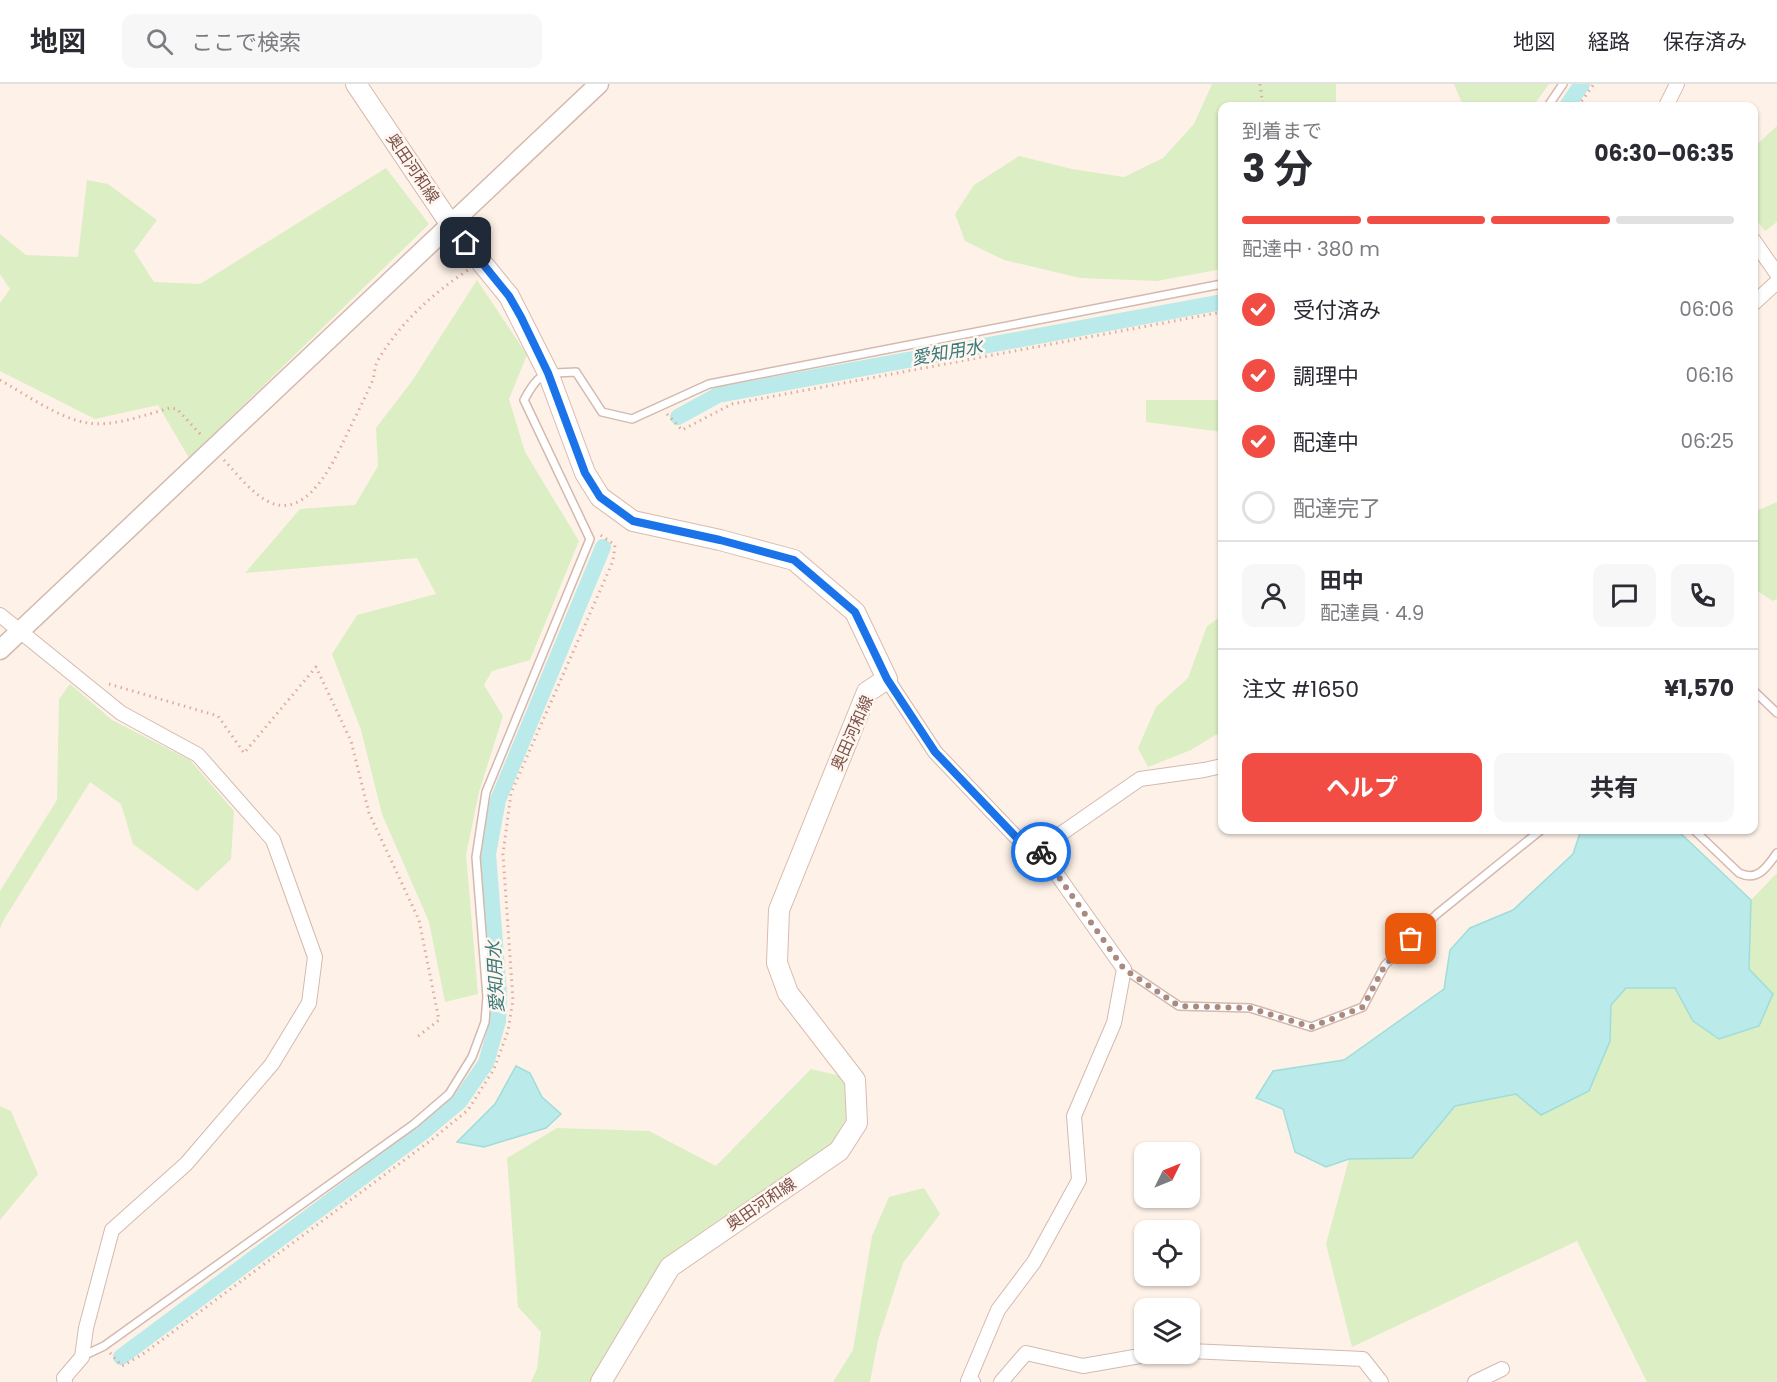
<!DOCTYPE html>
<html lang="ja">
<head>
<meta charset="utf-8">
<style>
  body { margin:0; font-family:Poppins,"Noto Sans JP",sans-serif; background:#f7f7f7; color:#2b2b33; height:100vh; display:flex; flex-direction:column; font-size:22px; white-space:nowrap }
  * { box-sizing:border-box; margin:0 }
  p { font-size:20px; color:#7c7c81 }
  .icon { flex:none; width:33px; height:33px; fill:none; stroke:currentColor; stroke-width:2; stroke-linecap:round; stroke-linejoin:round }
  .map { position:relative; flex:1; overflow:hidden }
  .details { position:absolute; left:1218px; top:18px; width:540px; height:732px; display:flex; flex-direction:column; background:#fff; border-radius:12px; box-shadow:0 2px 4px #0004 }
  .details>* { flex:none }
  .needle { width:39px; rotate:47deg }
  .buttons { position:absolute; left:1134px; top:1058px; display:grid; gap:12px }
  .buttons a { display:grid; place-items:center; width:66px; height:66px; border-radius:12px; background:#fff; box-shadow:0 2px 4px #0004; font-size:30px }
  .pin { position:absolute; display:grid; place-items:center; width:51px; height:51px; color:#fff; margin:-26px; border-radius:12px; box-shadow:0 3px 9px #0006 }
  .courier { position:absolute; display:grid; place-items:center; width:60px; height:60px; margin:-30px; border:4px solid #1a73e8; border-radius:50%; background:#fff; color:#222; box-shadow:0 2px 8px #0007 }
  .summary em { font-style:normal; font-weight:700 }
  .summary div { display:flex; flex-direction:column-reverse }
  .summary { display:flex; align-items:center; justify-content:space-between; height:102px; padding:0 24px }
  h1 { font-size:39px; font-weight:700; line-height:45px }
  .bar { display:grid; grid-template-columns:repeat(4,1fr); gap:9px 6px; align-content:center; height:72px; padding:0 24px }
  .bar i { height:8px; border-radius:4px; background:#e1e1e2 }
  .bar .current { background:#f14d44 }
  .bar p { grid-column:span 4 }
  .line { display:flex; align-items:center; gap:15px; padding:0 24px; border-top:2px solid #e1e1e2 }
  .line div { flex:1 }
  .round { display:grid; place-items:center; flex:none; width:63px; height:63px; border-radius:12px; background:#f7f7f7 }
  ol { padding:0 24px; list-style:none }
  li { display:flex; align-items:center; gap:18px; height:66px }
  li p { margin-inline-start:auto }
  li .icon { padding:6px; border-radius:50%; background:#f14d44; color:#fff; stroke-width:4 }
  li:last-child { color:#7c7c81 }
  li i { width:33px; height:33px; border:3px solid #e1e1e2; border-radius:50% }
  .button { display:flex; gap:12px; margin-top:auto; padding:12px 24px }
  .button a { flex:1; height:69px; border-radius:12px; background:#f14d44; color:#fff; font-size:24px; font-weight:700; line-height:69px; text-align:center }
  .button a+a { background:#f7f7f7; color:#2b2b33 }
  header { display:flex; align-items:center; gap:36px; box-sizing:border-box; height:84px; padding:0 30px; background:#fff; border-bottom:2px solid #e1e1e2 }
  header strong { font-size:28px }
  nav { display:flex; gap:33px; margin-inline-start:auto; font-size:21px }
  .search { width:420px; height:54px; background:#f7f7f7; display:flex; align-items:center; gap:15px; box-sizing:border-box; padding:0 21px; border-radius:12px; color:#7c7c81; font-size:22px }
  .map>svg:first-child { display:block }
  .green { fill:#dceec4 }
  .water { fill:#baeae9; stroke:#9fdddb; stroke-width:1.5 }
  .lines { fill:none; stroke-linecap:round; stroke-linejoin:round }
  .canal { stroke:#baeae9; stroke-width:16 }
  .service-casing { stroke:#d4b9af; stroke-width:10 }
  .minor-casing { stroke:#d4b9af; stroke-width:16 }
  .tertiary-casing { stroke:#d4b9af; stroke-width:21 }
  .secondary-casing { stroke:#dabaae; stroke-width:22 }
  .path { stroke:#dcac9f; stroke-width:3; stroke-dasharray:1.5 4.5; stroke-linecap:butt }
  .service { stroke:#fff; stroke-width:7 }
  .minor { stroke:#fff; stroke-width:14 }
  .tertiary { stroke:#fff; stroke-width:18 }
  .secondary { stroke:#fff; stroke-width:20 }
  .done { stroke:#a98a81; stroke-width:6; stroke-dasharray:0 10.8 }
  .route { stroke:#1a73e8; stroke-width:8 }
  .labels { text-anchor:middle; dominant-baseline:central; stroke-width:5; stroke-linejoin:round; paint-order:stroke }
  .street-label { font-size:16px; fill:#7b5249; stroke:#fff6f0 }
  .water-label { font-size:18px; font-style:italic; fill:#387979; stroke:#fff6f0 }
</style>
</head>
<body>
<header>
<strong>地図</strong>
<div class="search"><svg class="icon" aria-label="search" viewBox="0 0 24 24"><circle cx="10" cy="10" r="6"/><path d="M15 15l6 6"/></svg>ここで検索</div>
<nav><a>地図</a><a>経路</a><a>保存済み</a></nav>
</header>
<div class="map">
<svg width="1777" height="1298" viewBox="0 0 1777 1298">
  <rect width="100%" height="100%" fill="#fef2e8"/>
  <g class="green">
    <path d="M 1212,0 L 1336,0 L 1336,22 L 1222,22 L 1222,185 L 1157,197 L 1080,194 L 1004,176 L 965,157 L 955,130 L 974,101 L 1019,72 L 1072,85 L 1124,93 L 1163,74 L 1194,40 Z"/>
    <path d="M 1454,0 L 1549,0 L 1533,22 L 1463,22 Z"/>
    <path d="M 1777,42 L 1777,138 L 1765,147 L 1754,133 L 1754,63 Z"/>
    <path d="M 386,84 L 429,140 L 189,374 L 158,321 L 95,335 L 0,287 L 0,219 L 10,205 L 0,190 L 0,150 L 26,171 L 78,173 L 87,96 L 108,100 L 157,136 L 134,167 L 154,198 L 200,200 Z"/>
    <path d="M 477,196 L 527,271 L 509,315 L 525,368 L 579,457 L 530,576 L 492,587 L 484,601 L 503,632 L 479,708 L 466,771 L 478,910 L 445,918 L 429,838 L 382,730 L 361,646 L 332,570 L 357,531 L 436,510 L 417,474 L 245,489 L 300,425 L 355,421 L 378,382 L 376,344 L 412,297 Z"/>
    <path d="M 1146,316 L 1222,316 L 1222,348 L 1146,338 Z"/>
    <path d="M 1777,418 L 1777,515 L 1773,517 L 1754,505 L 1754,428 Z"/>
    <path d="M 1222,532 L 1222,647 L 1191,666 L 1148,683 L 1138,664 L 1156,623 L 1188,594 L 1207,542 Z"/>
    <path d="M 70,600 L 112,636 L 190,676 L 234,727 L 231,775 L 197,807 L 133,760 L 121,720 L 90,698 L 3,837 L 0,845 L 0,807 L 57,716 L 59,615 Z"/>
    <path d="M 1777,789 L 1777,1298 L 1647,1298 L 1577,1157 L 1352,1263 L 1326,1160 L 1349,1075 L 1412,1074 L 1455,1022 L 1517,1010 L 1610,957 L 1611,921 L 1626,904 L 1675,904 L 1693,937 L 1749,886 L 1751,816 Z"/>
    <path d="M 811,985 L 845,993 L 849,1030 L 830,1064 L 666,1175 L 594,1298 L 531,1298 L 537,1285 L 541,1248 L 518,1223 L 507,1074 L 557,1044 L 649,1047 L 716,1082 Z"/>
    <path d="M 0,1022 L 11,1027 L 38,1090 L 0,1136 Z"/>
    <path d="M 924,1104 L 940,1130 L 903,1179 L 878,1256 L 870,1298 L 833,1298 L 853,1266 L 872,1152 L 889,1113 Z"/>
  </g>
  <g class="water">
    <path d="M 1581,746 L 1677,746 L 1751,816 L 1749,885 L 1773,910 L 1759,942 L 1719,955 L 1693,937 L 1675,904 L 1626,904 L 1611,921 L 1610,957 L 1589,1007 L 1541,1031 L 1516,1010 L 1455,1022 L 1412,1074 L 1349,1075 L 1326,1083 L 1295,1068 L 1283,1025 L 1256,1014 L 1273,987 L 1344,976 L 1444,905 L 1450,866 L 1470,844 L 1513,826 L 1573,770 Z"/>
    <path d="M 516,982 L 530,989 L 542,1013 L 561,1030 L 546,1044 L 484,1063 L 457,1058 L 495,1020 Z"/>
  </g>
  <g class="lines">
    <g class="canal">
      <path d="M 1567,22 L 1582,0"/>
      <path d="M 678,333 L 718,311 L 1222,218"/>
      <path d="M 121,1273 L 423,1048 L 460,1017 L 486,979 L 498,937 L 499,910 L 488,770 L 498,716 L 603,463"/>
    </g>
    <g class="service-casing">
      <g id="service">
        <path d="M 1548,22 L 1563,0"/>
        <path d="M 1754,607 L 1777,629"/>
        <path d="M 1694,746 L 1739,789 C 1758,798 1767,783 1777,769"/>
        <path d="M 1124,885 L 1179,922 L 1250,924 L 1311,943 L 1363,923 L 1385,881 L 1437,830 L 1541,746"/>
        <path d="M 83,1272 L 104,1262 L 414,1040 L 449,1010 L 472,973 L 485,938 L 487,913 L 476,773 L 486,708 L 590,455 L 524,316 C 540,286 544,290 576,288 L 602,328 L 632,335 L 709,300 L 1222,200"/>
      </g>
    </g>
    <g class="minor-casing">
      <g id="minor">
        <path d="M 1666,22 L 1677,0"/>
        <path d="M 1754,157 L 1777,190"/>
        <path d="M 1754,219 L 1777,198"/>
        <path d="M 0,531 L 121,629 L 198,671 L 273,756 L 315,873 L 309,919 L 272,980 L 186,1080 L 112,1146 L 86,1244 L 82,1273 L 64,1294 L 65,1298"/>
        <path d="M 887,595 L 935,668 L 1017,754 L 1039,765 L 1124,885 L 1114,939 L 1074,1032 L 1079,1096 L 1034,1178 L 998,1226 L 968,1297 L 973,1298"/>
        <path d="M 1039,765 L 1140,695 L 1204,686 L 1222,682"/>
        <path d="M 1190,1267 L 1363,1275 L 1381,1298"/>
        <path d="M 1001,1298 L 1026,1269 L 1083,1282 L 1157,1269"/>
        <path d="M 1475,1298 L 1502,1285"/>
      </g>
    </g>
    <g class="tertiary-casing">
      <path id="tertiary" d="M 0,566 L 599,0"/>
    </g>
    <g class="secondary-casing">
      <path id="secondary" d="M 356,0 L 451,141 L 509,212 L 548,289 L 585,389 L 600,413 L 633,437 L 720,456 L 794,476 L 855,528 L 887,595 L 867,608 L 779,826 L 777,879 L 788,909 L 855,996 L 857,1039 L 839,1067 L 670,1183 L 601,1298"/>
    </g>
    <g class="path">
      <path d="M 1260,0 L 1263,22"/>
      <path d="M 1578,22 L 1594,0"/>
      <path d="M 0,296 C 25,310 60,335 88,339 C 114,343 144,331 170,324 L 177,325 L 202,352"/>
      <path d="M 667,330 L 682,346 L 732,320 L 1222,228"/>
      <path d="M 224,376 C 238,391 252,410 271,419 C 311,435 337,370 350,344 C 357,329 365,314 372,298 C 375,291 374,283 378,276 C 401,238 431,211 468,186"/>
      <path d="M 109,600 L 218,632 L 244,669 L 316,583 L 351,657 L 369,729 L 419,836 L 439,936 L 417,953"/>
      <path d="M 110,1269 L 122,1282 L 143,1270 L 430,1057 L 468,1026 L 494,985 L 508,947 L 513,916 L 503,770 L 511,709 L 613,477 L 615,461 L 599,450"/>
    </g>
    <use href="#service" class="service"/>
    <use href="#minor" class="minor"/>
    <use href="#tertiary" class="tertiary"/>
    <use href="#secondary" class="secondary"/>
  </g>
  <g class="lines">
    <path class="done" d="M 1041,768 L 1124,885 L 1179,922 L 1250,924 L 1311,943 L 1363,923 L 1385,881 L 1411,855"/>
    <path class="route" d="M 466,159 L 509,212 L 521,233 L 548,289 L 585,389 L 600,413 L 633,437 L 720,456 L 794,476 L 855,528 L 887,595 L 935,668 L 1017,754 L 1041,768"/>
  </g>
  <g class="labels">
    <g class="street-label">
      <text transform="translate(413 84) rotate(56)">奥田河和線</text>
      <text transform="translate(852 649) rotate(-66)">奥田河和線</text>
      <text transform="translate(761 1120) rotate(-34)">奥田河和線</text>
    </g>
    <g class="water-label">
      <text transform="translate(947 268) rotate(-10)">愛知用水</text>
      <text transform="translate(495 893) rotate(-93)">愛知用水</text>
    </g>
  </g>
</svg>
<div class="buttons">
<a><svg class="needle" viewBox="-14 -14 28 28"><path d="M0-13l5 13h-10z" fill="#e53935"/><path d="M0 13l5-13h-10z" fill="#7c7c81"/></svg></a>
<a><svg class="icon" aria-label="locate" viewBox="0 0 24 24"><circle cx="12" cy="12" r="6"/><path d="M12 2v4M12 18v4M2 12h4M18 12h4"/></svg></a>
<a><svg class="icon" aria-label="layers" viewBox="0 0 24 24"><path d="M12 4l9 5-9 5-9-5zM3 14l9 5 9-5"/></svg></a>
</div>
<div class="pin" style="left:1411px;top:855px;background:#ea580c"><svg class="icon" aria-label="bag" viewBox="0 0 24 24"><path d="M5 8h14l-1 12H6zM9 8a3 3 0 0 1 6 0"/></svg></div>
<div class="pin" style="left:466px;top:159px;background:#1f2937"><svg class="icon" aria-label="home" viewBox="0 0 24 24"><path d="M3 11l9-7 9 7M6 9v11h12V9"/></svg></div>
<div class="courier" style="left:1041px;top:768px"><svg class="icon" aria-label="bike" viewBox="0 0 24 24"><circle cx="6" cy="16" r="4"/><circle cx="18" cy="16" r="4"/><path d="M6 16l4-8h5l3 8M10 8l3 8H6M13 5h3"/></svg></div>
<section class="details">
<div class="summary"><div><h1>3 分</h1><p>到着まで</p></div><em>06:30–06:35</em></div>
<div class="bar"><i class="current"></i><i class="current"></i><i class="current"></i><i></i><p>配達中 · 380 m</p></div>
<ol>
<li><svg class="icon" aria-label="check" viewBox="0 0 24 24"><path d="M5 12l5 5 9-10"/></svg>受付済み<p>06:06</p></li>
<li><svg class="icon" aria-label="check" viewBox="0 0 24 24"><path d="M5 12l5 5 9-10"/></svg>調理中<p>06:16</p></li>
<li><svg class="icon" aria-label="check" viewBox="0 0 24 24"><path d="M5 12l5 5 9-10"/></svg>配達中<p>06:25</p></li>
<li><i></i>配達完了</li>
</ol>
<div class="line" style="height:108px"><a class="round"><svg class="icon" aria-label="person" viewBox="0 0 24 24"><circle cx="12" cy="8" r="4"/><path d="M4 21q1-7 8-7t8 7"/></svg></a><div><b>田中</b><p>配達員 · 4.9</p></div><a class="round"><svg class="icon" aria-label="chat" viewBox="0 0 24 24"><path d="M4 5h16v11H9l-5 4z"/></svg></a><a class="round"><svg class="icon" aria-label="phone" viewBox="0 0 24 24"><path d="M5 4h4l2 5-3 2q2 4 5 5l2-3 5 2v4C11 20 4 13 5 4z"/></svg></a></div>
<div class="line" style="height:78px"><div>注文 #1650</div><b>¥1,570</b></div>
<div class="button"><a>ヘルプ</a><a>共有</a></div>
</section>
</div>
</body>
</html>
